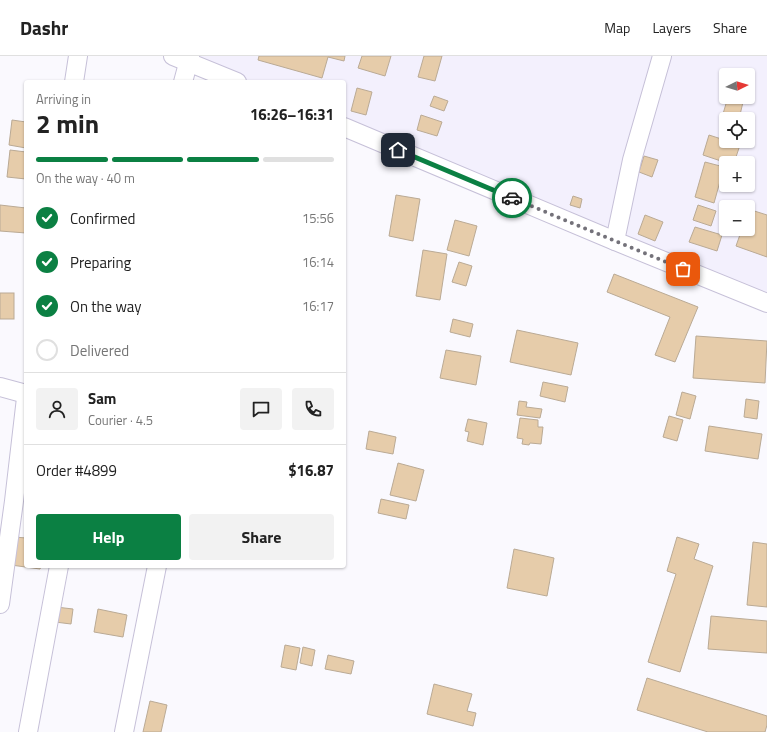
<!DOCTYPE html>
<html lang="en">
<head>
<meta charset="utf-8">
<style>
  body { margin:0; font-family:"Titillium Web",sans-serif; background:#f2f2f2; color:#222; height:100vh; display:flex; flex-direction:column; font-size:15px; white-space:nowrap }
  * { box-sizing:border-box; margin:0 }
  p { font-size:13px; color:#767676 }
  .icon { flex:none; width:22px; height:22px; fill:none; stroke:currentColor; stroke-width:2; stroke-linecap:round; stroke-linejoin:round }
  .map { position:relative; flex:1; overflow:hidden }
  .sheet { position:absolute; left:24px; top:24px; width:322px; height:488px; display:flex; flex-direction:column; background:#fff; border-radius:4px; box-shadow:0 1px 3px #0004 }
  .sheet>* { flex:none }
  .needle { width:26px; rotate:85deg }
  .controls { position:absolute; left:719px; top:12px; display:grid; gap:8px }
  .controls a { display:grid; place-items:center; width:36px; height:36px; border-radius:4px; background:#fff; box-shadow:0 1px 3px #0004; font-size:20px }
  .pin { position:absolute; display:grid; place-items:center; width:34px; height:34px; color:#fff; margin:-17px; border-radius:8px; box-shadow:0 2px 6px #0006 }
  .courier { position:absolute; display:grid; place-items:center; width:40px; height:40px; margin:-20px; border:3px solid #0b8043; border-radius:50%; background:#fff; color:#222; box-shadow:0 1px 5px #0007 }
  .head em { font-style:normal; font-weight:700 }
  .head div { display:flex; flex-direction:column-reverse }
  .head { display:flex; align-items:center; justify-content:space-between; height:68px; padding:0 12px }
  h1 { font-size:26px; font-weight:700; line-height:30px }
  .bar { display:grid; grid-template-columns:repeat(4,1fr); gap:6px 4px; align-content:center; height:48px; padding:0 12px }
  .bar i { height:5px; border-radius:3px; background:#e0e0e0 }
  .bar .active { background:#0b8043 }
  .bar p { grid-column:span 4 }
  .line { display:flex; align-items:center; gap:10px; padding:0 12px; border-top:1px solid #e0e0e0 }
  .line div { flex:1 }
  .round { display:grid; place-items:center; flex:none; width:42px; height:42px; border-radius:4px; background:#f2f2f2 }
  ol { padding:0 12px; list-style:none }
  li { display:flex; align-items:center; gap:12px; height:44px }
  li p { margin-inline-start:auto }
  li .icon { padding:4px; border-radius:50%; background:#0b8043; color:#fff; stroke-width:4 }
  li:last-child { color:#767676 }
  li i { width:22px; height:22px; border:2px solid #e0e0e0; border-radius:50% }
  .cta { display:flex; gap:8px; margin-top:auto; padding:8px 12px }
  .cta a { flex:1; height:46px; border-radius:4px; background:#0b8043; color:#fff; font-size:16px; font-weight:700; line-height:46px; text-align:center }
  .cta a+a { background:#f2f2f2; color:#222 }
  header { display:flex; align-items:center; gap:24px; box-sizing:border-box; height:56px; padding:0 20px; background:#fff; border-bottom:1px solid #e0e0e0 }
  header strong { font-size:19px }
  nav { display:flex; gap:22px; margin-inline-start:auto; font-size:14px }
  .map>svg:first-child { display:block }
  .built { fill:#f3f0fd; fill-rule:evenodd }
  .building { fill:#e6ccaa; stroke:#baaa95 }
  .lines { fill:none; stroke-linecap:round; stroke-linejoin:round }
  .minor-casing { stroke:#c6c0d8; stroke-width:20 }
  .minor { stroke:#fff; stroke-width:18 }
  .done { stroke:#74727a; stroke-width:4; stroke-dasharray:0 7.2 }
  .route { stroke:#0b8043; stroke-width:5 }
</style>
</head>
<body>
<header>
<strong>Dashr</strong>
<nav><a>Map</a><a>Layers</a><a>Share</a></nav>
</header>
<div class="map">
<svg width="767" height="676" viewBox="0 0 767 676">
  <rect width="100%" height="100%" fill="#faf9fe"/>
  <path class="built" d="M 173,0 L 767,0 L 767,247 L 344,71 L 344,26 L 237,26 ZM 726,19 L 748,19 L 748,41 L 726,41 ZM 726,63 L 748,63 L 748,85 L 726,85 ZM 726,107 L 748,107 L 748,129 L 726,129 ZM 726,151 L 748,151 L 748,173 L 726,173 Z"/>
  <g class="building">
    <path d="M 259,0 L 345,0 L 344,5 L 328,1 L 322,22 L 258,4 Z"/>
    <path d="M 362,0 L 391,0 L 385,20 L 358,12 Z"/>
    <path d="M 424,0 L 442,0 L 435,25 L 418,21 Z"/>
    <path d="M 357,32 L 372,36 L 366,59 L 351,55 Z"/>
    <path d="M 434,40 L 448,45 L 444,55 L 430,50 Z"/>
    <path d="M 728,41 L 741,41 L 744,42 L 739,63 L 726,63 L 726,69 L 720,68 Z"/>
    <path d="M 421,59 L 442,66 L 437,80 L 417,74 Z"/>
    <path d="M 12,64 L 26,66 L 26,92 L 9,89 Z"/>
    <path d="M 709,79 L 740,89 L 734,107 L 727,107 L 703,99 Z"/>
    <path d="M 10,94 L 26,96 L 26,123 L 7,121 Z"/>
    <path d="M 644,100 L 658,104 L 652,121 L 639,116 Z"/>
    <path d="M 705,106 L 724,111 L 714,147 L 695,141 Z"/>
    <path d="M 396,139 L 420,143 L 413,185 L 389,180 Z"/>
    <path d="M 573,140 L 582,143 L 580,152 L 570,149 Z"/>
    <path d="M 0,149 L 26,152 L 26,177 L 0,175 Z"/>
    <path d="M 698,149 L 716,155 L 711,170 L 693,164 Z"/>
    <path d="M 748,153 L 767,159 L 767,201 L 736,190 L 742,173 L 748,173 Z"/>
    <path d="M 645,159 L 663,166 L 655,185 L 638,178 Z"/>
    <path d="M 455,164 L 477,170 L 469,200 L 447,194 Z"/>
    <path d="M 695,171 L 722,179 L 717,195 L 689,186 Z"/>
    <path d="M 423,194 L 447,198 L 440,244 L 416,240 Z"/>
    <path d="M 459,206 L 472,210 L 466,230 L 452,226 Z"/>
    <path d="M 614,218 L 698,251 L 675,306 L 655,299 L 670,261 L 607,236 Z"/>
    <rect x="0" y="237" width="14" height="26"/>
    <path d="M 453,263 L 473,268 L 470,281 L 450,276 Z"/>
    <path d="M 517,274 L 578,287 L 571,319 L 510,306 Z"/>
    <path d="M 696,280 L 767,285 L 765,327 L 693,322 Z"/>
    <path d="M 446,294 L 481,300 L 476,329 L 440,322 Z"/>
    <path d="M 543,326 L 568,331 L 565,346 L 540,340 Z"/>
    <path d="M 682,336 L 696,340 L 690,363 L 676,359 Z"/>
    <path d="M 746,343 L 759,345 L 757,363 L 744,361 Z"/>
    <path d="M 519,345 L 527,346 L 526,351 L 542,353 L 540,362 L 517,359 Z"/>
    <path d="M 669,360 L 683,364 L 677,385 L 663,381 Z"/>
    <path d="M 520,362 L 538,364 L 538,371 L 543,371 L 541,388 L 530,387 L 529,389 L 522,388 L 523,383 L 517,382 Z"/>
    <path d="M 468,363 L 487,367 L 483,389 L 467,385 L 469,376 L 465,375 Z"/>
    <path d="M 709,370 L 762,378 L 758,403 L 705,395 Z"/>
    <path d="M 369,375 L 396,381 L 393,398 L 366,393 Z"/>
    <path d="M 398,407 L 424,414 L 416,445 L 390,439 Z"/>
    <path d="M 381,443 L 409,449 L 406,463 L 378,457 Z"/>
    <path d="M 15,481 L 26,482 L 26,510 L 41,510 L 40,513 L 11,509 Z"/>
    <path d="M 677,481 L 699,488 L 694,503 L 713,510 L 680,616 L 648,606 L 676,518 L 667,515 Z"/>
    <path d="M 753,486 L 767,488 L 767,551 L 747,549 Z"/>
    <path d="M 514,493 L 554,502 L 547,540 L 507,532 Z"/>
    <path d="M 56,551 L 73,553 L 71,568 L 55,566 Z"/>
    <path d="M 98,553 L 127,559 L 123,581 L 94,576 Z"/>
    <path d="M 711,560 L 767,565 L 767,597 L 708,593 Z"/>
    <path d="M 285,589 L 300,592 L 296,614 L 281,611 Z"/>
    <path d="M 303,591 L 315,594 L 312,610 L 300,607 Z"/>
    <path d="M 328,599 L 354,605 L 351,618 L 325,613 Z"/>
    <path d="M 647,622 L 767,660 L 767,669 L 765,676 L 708,676 L 637,654 Z"/>
    <path d="M 434,628 L 472,638 L 467,655 L 476,657 L 473,670 L 427,658 Z"/>
    <path d="M 150,645 L 167,649 L 161,676 L 143,676 Z"/>
  </g>
  <g class="lines">
    <g class="minor-casing">
      <g id="minor">
        <path d="M 173,0 L 237,26"/>
        <path d="M 662,0 L 632,104 L 615,185 L 767,247"/>
        <path d="M 74,26 L 78,0"/>
        <path d="M 183,26 L 190,0"/>
        <path d="M 344,71 L 615,185"/>
        <path d="M 0,331 L 26,338"/>
        <path d="M 0,548 L 14,445 L 26,342"/>
        <path d="M 28,676 L 59,510"/>
        <path d="M 124,676 L 157,510"/>
      </g>
    </g>
    <use href="#minor" class="minor"/>
  </g>
  <g class="lines">
    <path class="done" d="M 512,142 L 615,185 L 683,213"/>
    <path class="route" d="M 398,94 L 512,142"/>
  </g>
</svg>
<div class="controls">
<a><svg class="needle" viewBox="-14 -14 28 28"><path d="M0-13l5 13h-10z" fill="#e53935"/><path d="M0 13l5-13h-10z" fill="#767676"/></svg></a>
<a><svg class="icon" aria-label="locate" viewBox="0 0 24 24"><circle cx="12" cy="12" r="6"/><path d="M12 2v4M12 18v4M2 12h4M18 12h4"/></svg></a>
<a>+</a>
<a>−</a>
</div>
<div class="pin" style="left:683px;top:213px;background:#ea580c"><svg class="icon" aria-label="bag" viewBox="0 0 24 24"><path d="M5 8h14l-1 12H6zM9 8a3 3 0 0 1 6 0"/></svg></div>
<div class="pin" style="left:398px;top:94px;background:#1f2937"><svg class="icon" aria-label="home" viewBox="0 0 24 24"><path d="M3 11l9-7 9 7M6 9v11h12V9"/></svg></div>
<div class="courier" style="left:512px;top:142px"><svg class="icon" aria-label="car" viewBox="0 0 24 24"><path d="M5 17H2v-5l4-1 3-4h7l3 4 3 1v5h-3M9 17h6M6 11h13"/><circle cx="7" cy="17" r="2"/><circle cx="17" cy="17" r="2"/></svg></div>
<section class="sheet">
<div class="head"><div><h1>2 min</h1><p>Arriving in</p></div><em>16:26–16:31</em></div>
<div class="bar"><i class="active"></i><i class="active"></i><i class="active"></i><i></i><p>On the way · 40 m</p></div>
<ol>
<li><svg class="icon" aria-label="check" viewBox="0 0 24 24"><path d="M5 12l5 5 9-10"/></svg>Confirmed<p>15:56</p></li>
<li><svg class="icon" aria-label="check" viewBox="0 0 24 24"><path d="M5 12l5 5 9-10"/></svg>Preparing<p>16:14</p></li>
<li><svg class="icon" aria-label="check" viewBox="0 0 24 24"><path d="M5 12l5 5 9-10"/></svg>On the way<p>16:17</p></li>
<li><i></i>Delivered</li>
</ol>
<div class="line" style="height:72px"><a class="round"><svg class="icon" aria-label="person" viewBox="0 0 24 24"><circle cx="12" cy="8" r="4"/><path d="M4 21q1-7 8-7t8 7"/></svg></a><div><b>Sam</b><p>Courier · 4.5</p></div><a class="round"><svg class="icon" aria-label="chat" viewBox="0 0 24 24"><path d="M4 5h16v11H9l-5 4z"/></svg></a><a class="round"><svg class="icon" aria-label="phone" viewBox="0 0 24 24"><path d="M5 4h4l2 5-3 2q2 4 5 5l2-3 5 2v4C11 20 4 13 5 4z"/></svg></a></div>
<div class="line" style="height:52px"><div>Order #4899</div><b>$16.87</b></div>
<div class="cta"><a>Help</a><a>Share</a></div>
</section>
</div>
</body>
</html>
